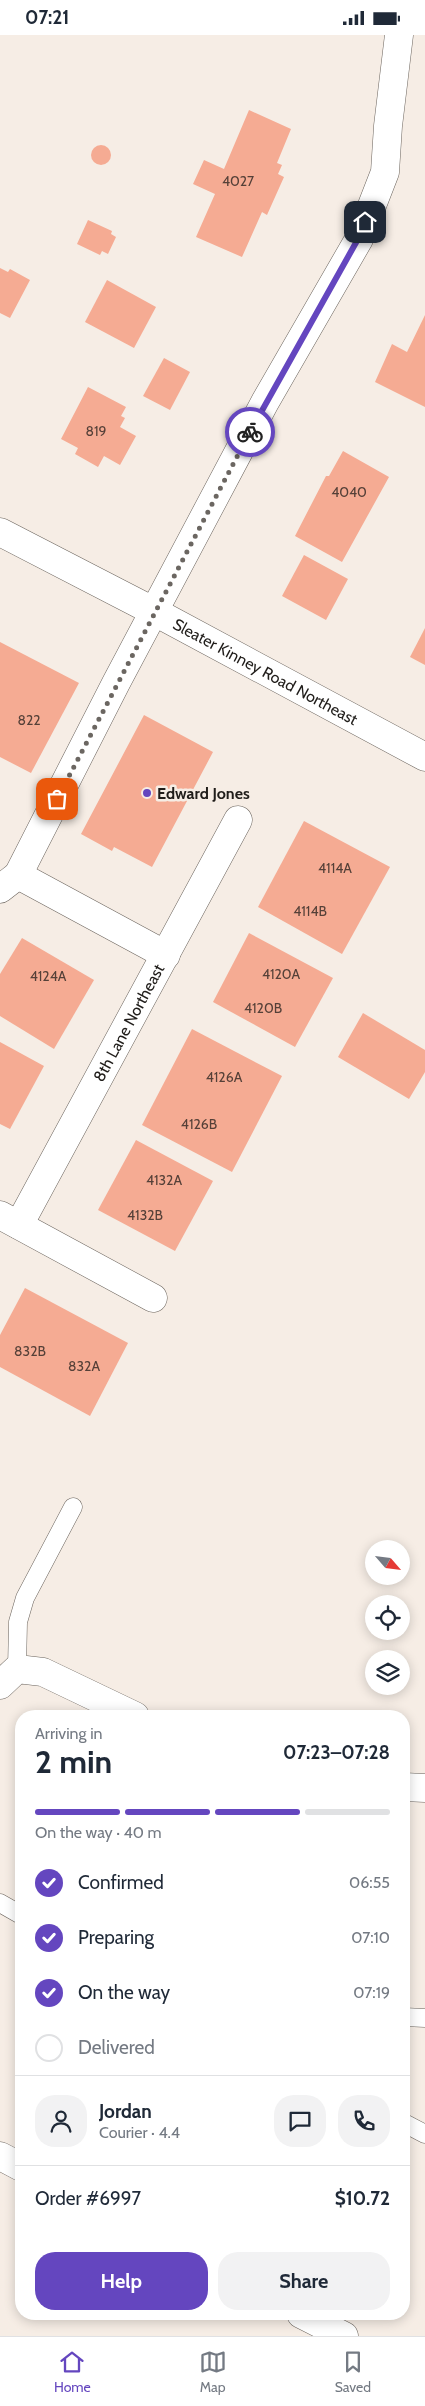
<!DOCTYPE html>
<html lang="en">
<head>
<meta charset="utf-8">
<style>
  body { margin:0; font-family:Cabin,sans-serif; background:#f2f2f3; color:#1f2937; height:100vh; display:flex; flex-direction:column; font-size:19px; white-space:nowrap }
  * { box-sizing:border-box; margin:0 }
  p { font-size:16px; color:#747a83 }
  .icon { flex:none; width:28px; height:28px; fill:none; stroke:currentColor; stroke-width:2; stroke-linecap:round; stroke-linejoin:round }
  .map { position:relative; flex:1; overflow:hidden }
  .drawer { position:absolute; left:15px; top:1675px; width:395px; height:610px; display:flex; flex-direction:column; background:#fff; border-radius:20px; box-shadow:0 2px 12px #0003 }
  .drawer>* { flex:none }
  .needle { width:32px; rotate:118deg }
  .tools { position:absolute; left:365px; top:1505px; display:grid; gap:10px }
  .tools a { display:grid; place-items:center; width:45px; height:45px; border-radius:50%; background:#fff; box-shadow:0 2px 12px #0003; font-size:25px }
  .pin { position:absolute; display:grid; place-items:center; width:42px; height:42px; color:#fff; margin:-21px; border-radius:10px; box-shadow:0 2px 8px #0006 }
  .courier { position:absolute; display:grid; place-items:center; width:50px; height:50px; margin:-25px; border:4px solid #6446bf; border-radius:50%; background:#fff; color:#222; box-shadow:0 1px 6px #0007 }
  .summary em { font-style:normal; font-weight:700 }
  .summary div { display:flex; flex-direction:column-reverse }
  .summary { display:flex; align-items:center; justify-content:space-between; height:85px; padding:0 20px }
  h1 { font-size:32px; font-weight:700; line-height:38px }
  .bar { display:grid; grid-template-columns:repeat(4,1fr); gap:8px 5px; align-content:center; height:60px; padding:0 20px }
  .bar i { height:6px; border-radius:4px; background:#e0e1e3 }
  .bar .on { background:#6446bf }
  .bar p { grid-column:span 4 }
  .line { display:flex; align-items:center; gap:12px; padding:0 20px; border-top:1px solid #e0e1e3 }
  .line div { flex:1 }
  .round { display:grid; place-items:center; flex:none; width:52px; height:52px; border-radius:20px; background:#f2f2f3 }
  ol { padding:0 20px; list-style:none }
  li { display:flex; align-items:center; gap:15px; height:55px }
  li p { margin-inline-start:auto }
  li .icon { padding:5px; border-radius:50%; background:#6446bf; color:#fff; stroke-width:4 }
  li:last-child { color:#747a83 }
  li i { width:28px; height:28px; border:2px solid #e0e1e3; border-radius:50% }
  .primary-button { display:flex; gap:10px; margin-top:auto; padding:10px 20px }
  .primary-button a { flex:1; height:58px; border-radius:20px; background:#6446bf; color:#fff; font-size:20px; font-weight:700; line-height:58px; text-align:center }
  .primary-button a+a { background:#f2f2f3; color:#1f2937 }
  .status { display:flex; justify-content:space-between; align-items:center; height:35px; padding:0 25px; background:#fff; direction:ltr }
  .status svg { height:14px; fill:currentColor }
  .menu { display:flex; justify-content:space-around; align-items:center; height:70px; border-top:1px solid #e0e1e3; background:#fff; font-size:14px; color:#747a83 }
  .menu a { display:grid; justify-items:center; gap:2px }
  .menu .on { color:#6446bf }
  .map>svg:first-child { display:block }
  .building { fill:#f5ab93 }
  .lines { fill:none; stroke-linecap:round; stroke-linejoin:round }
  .lane-casing { stroke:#6b645d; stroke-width:19 }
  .street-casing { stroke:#6b645d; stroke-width:29 }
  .secondary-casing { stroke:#6b645d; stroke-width:29 }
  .lane { stroke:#fff; stroke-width:18 }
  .street { stroke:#fff; stroke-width:28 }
  .secondary { stroke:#fff; stroke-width:28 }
  .done { stroke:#6b6661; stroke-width:5; stroke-dasharray:0 9 }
  .route { stroke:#6446bf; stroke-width:6 }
  .poi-dot { fill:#6446bf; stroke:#f6ede5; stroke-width:2 }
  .labels { text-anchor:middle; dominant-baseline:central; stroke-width:5; stroke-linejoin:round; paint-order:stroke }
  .number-label { font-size:14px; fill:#554038 }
  .street-label { font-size:16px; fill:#201d1a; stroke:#f6ede5 }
  .poi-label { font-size:16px; font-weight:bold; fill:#201d1a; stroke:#f6ede5; text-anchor:start }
</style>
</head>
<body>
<div class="status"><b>07:21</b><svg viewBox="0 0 49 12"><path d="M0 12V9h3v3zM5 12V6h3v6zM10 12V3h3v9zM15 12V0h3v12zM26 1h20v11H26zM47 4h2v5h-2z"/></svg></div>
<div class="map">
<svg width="425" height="2301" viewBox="0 0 425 2301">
  <rect width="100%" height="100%" fill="#f6ede5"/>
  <g class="building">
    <path d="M 249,75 L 291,94 L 277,128 L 282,130 L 278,139 L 284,142 L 267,180 L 262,177 L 242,222 L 196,202 L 215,159 L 193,149 L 204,125 L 224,134 Z"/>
    <circle cx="101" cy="120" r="10"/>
    <path d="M 88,185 L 112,196 L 111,199 L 116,202 L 108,219 L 102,216 L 100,220 L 77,209 Z"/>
    <path d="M 0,233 L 8,237 L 10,234 L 30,245 L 10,283 L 0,278 Z"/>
    <path d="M 107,245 L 156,272 L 134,313 L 85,287 Z"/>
    <path d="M 425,280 L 425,372 L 375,347 L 392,309 L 407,317 Z"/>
    <path d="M 164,323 L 190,337 L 170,375 L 143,361 Z"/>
    <path d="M 88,352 L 126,372 L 121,381 L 125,383 L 120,392 L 136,401 L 120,430 L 104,421 L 98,432 L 75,419 L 78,413 L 61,404 Z"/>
    <path d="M 343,416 L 389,442 L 342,527 L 295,501 L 326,441 L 329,441 Z"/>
    <path d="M 304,520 L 348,544 L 326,585 L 282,561 Z"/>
    <path d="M 425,593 L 425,630 L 410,622 Z"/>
    <path d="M 0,607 L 79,648 L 31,738 L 0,722 Z"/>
    <path d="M 144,680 L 213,717 L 152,832 L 114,812 L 112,816 L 81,799 Z"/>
    <path d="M 304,786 L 390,832 L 342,919 L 258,872 Z"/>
    <path d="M 249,898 L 333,943 L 295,1012 L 213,967 Z"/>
    <path d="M 22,903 L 94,945 L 54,1014 L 0,981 L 0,939 Z"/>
    <path d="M 363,978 L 425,1015 L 425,1037 L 409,1064 L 338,1022 Z"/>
    <path d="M 192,994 L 282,1041 L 232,1137 L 142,1090 Z"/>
    <path d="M 0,1007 L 44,1031 L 10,1094 L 0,1089 Z"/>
    <path d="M 136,1105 L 213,1146 L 175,1216 L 98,1175 Z"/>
    <path d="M 25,1253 L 128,1308 L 90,1381 L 0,1332 L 0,1300 Z"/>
  </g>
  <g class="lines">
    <g class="lane-casing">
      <g id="lane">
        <path d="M 17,1634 L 18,1587 L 25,1563 L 73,1472"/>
        <path d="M 0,1868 L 21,1880"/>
        <path d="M 404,1982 L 425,1983"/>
        <path d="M 404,2088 L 425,2099"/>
      </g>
    </g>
    <g class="street-casing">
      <g id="street">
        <path d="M 18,840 L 166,920"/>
        <path d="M 0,854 L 18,840 L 116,648 L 265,367 L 359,204 L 385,137 L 388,91 L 399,0"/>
        <path d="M 0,1180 L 153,1263"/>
        <path id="s1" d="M 19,1190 L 238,785"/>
        <path d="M 0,1650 L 17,1634 L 43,1637 L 135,1681"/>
        <path d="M 404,1752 L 425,1753"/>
        <path d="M 0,2121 L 21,2132"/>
        <path d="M 301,2279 L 344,2301"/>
      </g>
    </g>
    <g class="secondary-casing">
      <g id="secondary">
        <path id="s2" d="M 0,497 L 155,577 L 425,722"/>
      </g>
    </g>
    <use href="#lane" class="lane"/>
    <use href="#street" class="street"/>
    <use href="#secondary" class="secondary"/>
  </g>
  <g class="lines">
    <path class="done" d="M 57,764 L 250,397"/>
    <path class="route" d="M 250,397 L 358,204 L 365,187"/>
  </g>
  <circle class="poi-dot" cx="147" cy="758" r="5"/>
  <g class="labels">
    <g class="number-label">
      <text x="238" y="146">4027</text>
      <text x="96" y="396">819</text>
      <text x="349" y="457">4040</text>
      <text x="29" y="685">822</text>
      <text x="335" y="833">4114A</text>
      <text x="310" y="876">4114B</text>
      <text x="281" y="939">4120A</text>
      <text x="48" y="941">4124A</text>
      <text x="263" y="973">4120B</text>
      <text x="224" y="1042">4126A</text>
      <text x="199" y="1089">4126B</text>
      <text x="164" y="1145">4132A</text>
      <text x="145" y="1180">4132B</text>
      <text x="30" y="1316">832B</text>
      <text x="84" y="1331">832A</text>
    </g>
    <g class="street-label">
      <text stroke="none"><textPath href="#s2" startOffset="300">Sleater Kinney Road Northeast</textPath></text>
      <text stroke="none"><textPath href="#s1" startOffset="230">8th Lane Northeast</textPath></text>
    </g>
    <g class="poi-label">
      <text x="157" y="758">Edward Jones</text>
    </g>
  </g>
</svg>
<div class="tools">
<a><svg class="needle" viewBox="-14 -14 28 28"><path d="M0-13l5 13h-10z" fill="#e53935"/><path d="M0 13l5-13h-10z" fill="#747a83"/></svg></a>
<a><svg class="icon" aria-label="locate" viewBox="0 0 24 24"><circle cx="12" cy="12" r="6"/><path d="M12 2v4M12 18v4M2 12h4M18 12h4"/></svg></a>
<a><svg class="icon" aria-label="layers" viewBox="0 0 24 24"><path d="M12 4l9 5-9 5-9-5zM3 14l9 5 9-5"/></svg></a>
</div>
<div class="pin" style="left:57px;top:764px;background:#ea580c"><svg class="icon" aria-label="bag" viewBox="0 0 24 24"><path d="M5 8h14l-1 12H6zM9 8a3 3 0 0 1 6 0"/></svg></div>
<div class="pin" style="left:365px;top:187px;background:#1f2937"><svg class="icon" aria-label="home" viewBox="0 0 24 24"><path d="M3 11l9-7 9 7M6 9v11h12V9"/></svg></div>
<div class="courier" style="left:250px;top:397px"><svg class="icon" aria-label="bike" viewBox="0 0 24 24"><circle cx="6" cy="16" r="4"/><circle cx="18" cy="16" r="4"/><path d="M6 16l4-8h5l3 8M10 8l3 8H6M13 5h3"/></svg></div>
<section class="drawer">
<div class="summary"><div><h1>2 min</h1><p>Arriving in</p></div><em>07:23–07:28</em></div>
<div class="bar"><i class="on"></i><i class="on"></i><i class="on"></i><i></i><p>On the way · 40 m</p></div>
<ol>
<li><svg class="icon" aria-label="check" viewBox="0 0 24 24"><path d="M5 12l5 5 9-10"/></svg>Confirmed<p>06:55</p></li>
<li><svg class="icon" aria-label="check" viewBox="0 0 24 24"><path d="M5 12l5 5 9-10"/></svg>Preparing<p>07:10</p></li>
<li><svg class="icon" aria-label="check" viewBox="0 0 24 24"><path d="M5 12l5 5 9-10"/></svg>On the way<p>07:19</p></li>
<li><i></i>Delivered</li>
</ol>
<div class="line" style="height:90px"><a class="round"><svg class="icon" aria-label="person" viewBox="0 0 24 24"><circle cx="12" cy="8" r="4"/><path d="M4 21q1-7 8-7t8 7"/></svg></a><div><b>Jordan</b><p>Courier · 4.4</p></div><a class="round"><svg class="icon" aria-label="chat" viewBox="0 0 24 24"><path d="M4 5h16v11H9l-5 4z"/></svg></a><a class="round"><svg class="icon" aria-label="phone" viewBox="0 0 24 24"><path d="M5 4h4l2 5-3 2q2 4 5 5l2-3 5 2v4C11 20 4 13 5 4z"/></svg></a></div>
<div class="line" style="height:65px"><div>Order #6997</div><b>$10.72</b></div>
<div class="primary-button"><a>Help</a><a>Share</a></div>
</section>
</div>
<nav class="menu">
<a class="on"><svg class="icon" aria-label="home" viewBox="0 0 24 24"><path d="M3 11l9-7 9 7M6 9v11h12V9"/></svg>Home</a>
<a><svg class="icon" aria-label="map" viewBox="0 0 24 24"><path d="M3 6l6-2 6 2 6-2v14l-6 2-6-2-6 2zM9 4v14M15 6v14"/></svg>Map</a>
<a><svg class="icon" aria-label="saved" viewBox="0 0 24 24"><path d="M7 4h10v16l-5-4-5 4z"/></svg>Saved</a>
</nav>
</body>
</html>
